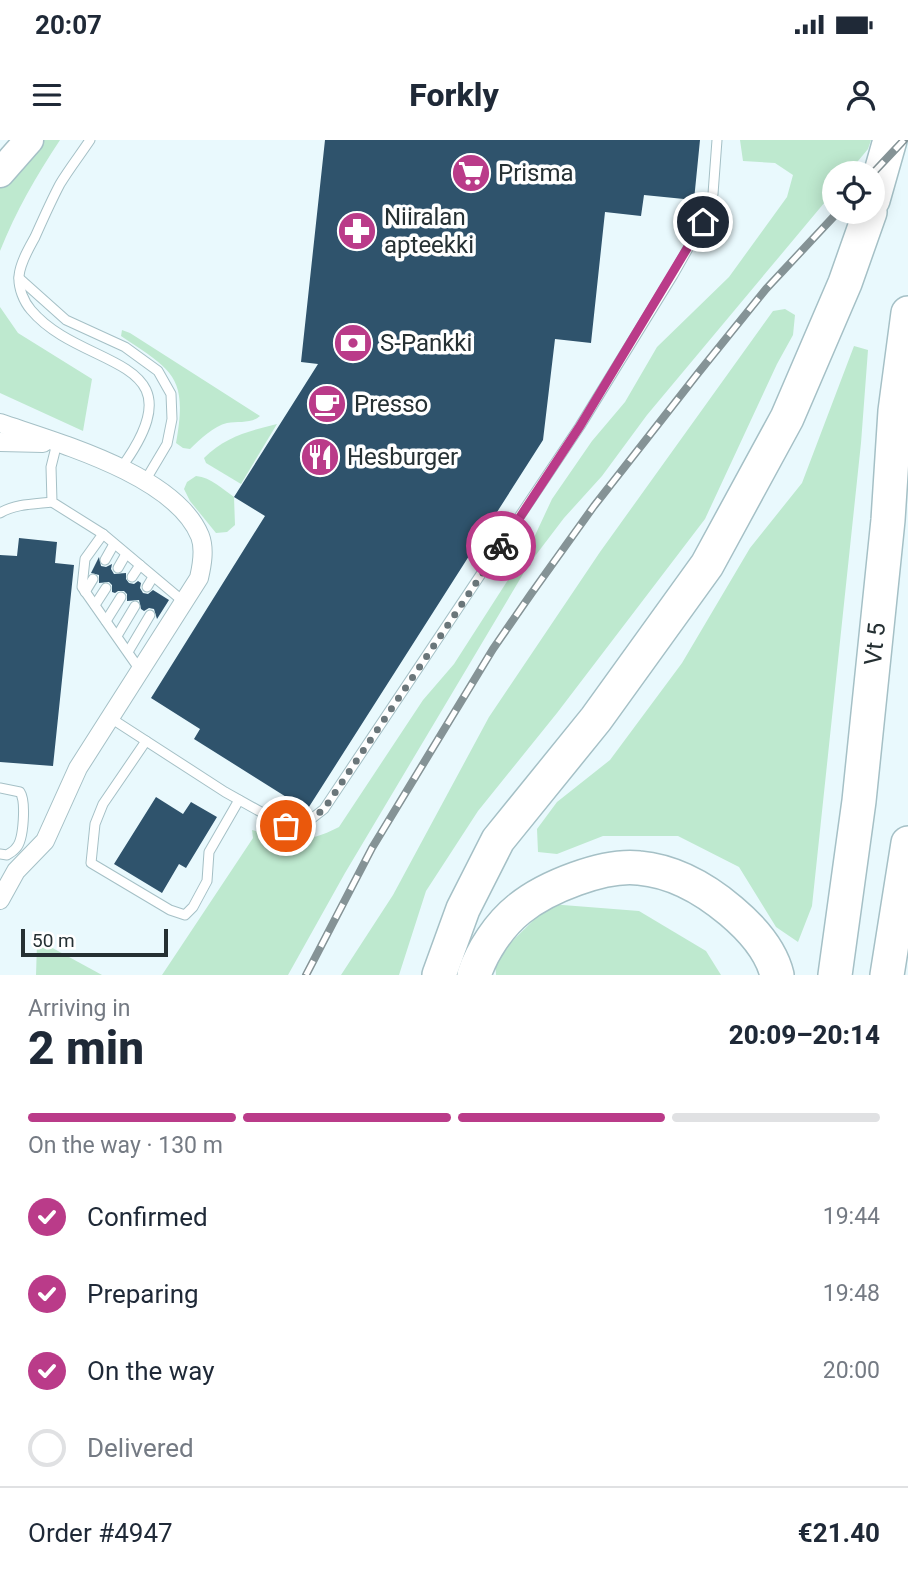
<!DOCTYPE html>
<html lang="en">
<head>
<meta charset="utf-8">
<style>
  body { margin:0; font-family:Roboto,sans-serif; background:#f2f2f3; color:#1f2937; height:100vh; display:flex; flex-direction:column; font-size:26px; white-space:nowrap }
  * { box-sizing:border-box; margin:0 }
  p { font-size:23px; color:#747a83 }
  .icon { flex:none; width:38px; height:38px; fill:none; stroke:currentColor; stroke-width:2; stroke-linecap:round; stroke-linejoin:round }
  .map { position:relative; height:835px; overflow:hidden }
  .sheet { display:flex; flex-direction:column; background:#fff; flex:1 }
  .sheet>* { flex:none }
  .buttons { position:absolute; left:822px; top:21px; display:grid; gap:14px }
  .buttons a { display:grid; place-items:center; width:63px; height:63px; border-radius:50%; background:#fff; box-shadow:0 4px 18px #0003; font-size:35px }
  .scale { position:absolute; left:21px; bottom:18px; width:147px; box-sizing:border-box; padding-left:7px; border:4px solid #253033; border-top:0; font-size:19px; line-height:24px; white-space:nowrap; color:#253033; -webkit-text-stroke:5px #fff; paint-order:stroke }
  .pin { position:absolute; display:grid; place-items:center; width:60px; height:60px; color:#fff; margin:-30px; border:4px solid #fff; border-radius:50%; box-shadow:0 2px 7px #0007 }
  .courier { position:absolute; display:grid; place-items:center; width:70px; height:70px; margin:-35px; border:5px solid #ba3b89; border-radius:50%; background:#fff; color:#222; box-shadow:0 2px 9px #0007 }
  .summary em { font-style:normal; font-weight:800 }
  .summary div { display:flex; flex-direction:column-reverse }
  .summary { display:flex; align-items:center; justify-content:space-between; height:119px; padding:0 28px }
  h1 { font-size:46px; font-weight:800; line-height:52px }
  .bar { display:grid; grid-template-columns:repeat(4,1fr); gap:10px 7px; align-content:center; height:84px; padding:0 28px }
  .bar i { height:9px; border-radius:5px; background:#e0e1e3 }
  .bar .current { background:#ba3b89 }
  .bar p { grid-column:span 4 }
  .line { display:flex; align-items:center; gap:18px; padding:0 28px; border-top:2px solid #e0e1e3 }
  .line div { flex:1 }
  ol { padding:0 28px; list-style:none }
  li { display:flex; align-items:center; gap:21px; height:77px }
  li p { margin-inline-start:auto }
  li .icon { padding:7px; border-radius:50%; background:#ba3b89; color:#fff; stroke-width:4 }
  li:last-child { color:#747a83 }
  li i { width:38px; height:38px; border:4px solid #e0e1e3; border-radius:50% }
  .status { display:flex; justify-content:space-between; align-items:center; height:49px; padding:0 35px; background:#fff; direction:ltr }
  .status svg { height:19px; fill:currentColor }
  header { display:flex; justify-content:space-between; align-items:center; height:91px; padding:0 28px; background:#fff; font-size:32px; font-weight:800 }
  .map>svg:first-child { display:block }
  .green { fill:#bee9cf }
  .building { fill:#2f536c }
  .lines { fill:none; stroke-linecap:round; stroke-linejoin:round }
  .lane-casing { stroke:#a5c0c6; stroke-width:11 }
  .street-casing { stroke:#a5c0c6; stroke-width:20 }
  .primary-casing { stroke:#a5c0c6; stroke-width:31 }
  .highway-casing { stroke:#a5c0c6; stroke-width:36 }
  .lane { stroke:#fff; stroke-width:9 }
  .street { stroke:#fff; stroke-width:18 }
  .primary { stroke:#fff; stroke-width:28 }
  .highway { stroke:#fff; stroke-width:33 }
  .rail-casing { stroke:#859396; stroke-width:8 }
  .rail { stroke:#fff; stroke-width:5; stroke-dasharray:16; stroke-linecap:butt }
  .done { stroke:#6a767a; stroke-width:7; stroke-dasharray:0 12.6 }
  .route { stroke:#ba3b89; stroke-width:9 }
  .labels { text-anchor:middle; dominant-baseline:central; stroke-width:7; stroke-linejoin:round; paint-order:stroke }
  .poi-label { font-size:24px; fill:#253033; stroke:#fff; text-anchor:start }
  .street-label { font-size:24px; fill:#253033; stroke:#fff }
</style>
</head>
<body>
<div class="status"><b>20:07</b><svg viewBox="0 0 49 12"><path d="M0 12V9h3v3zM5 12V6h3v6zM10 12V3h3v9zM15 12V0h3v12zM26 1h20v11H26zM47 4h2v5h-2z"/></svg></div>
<header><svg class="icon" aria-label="menu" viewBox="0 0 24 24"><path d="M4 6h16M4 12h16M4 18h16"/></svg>Forkly<svg class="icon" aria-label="person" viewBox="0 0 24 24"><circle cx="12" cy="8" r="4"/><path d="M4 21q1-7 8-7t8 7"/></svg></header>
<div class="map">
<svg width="908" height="835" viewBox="0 0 908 835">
  <rect width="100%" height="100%" fill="#e9f9fd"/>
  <g class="green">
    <path d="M 40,0 L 60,0 C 36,36 16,71 0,111 L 0,46 Z"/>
    <path d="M 740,0 L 871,0 L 868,9 L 848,33 L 835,33 L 835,50 L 647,275 L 602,336 L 564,378 L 529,424 L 345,733 L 288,835 L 162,835 L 253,698 L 252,690 C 288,701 304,705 339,687 L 423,560 L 454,524 L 531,404 L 552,359 L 592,301 L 625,262 L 657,207 L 729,137 L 787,57 L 793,35 L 775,23 L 743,21 Z"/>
    <path d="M 0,167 L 18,193 L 92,239 L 83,291 L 0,253 Z"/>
    <path d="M 785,169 L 795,175 L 793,195 L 777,224 L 705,379 L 557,573 L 478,671 L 426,751 L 399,835 L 341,835 L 393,755 L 489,577 L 600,412 L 773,171 Z"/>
    <path d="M 122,190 L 130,193 L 260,276 C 251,284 238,281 227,283 C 214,286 200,299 190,309 L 183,308 L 176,303 C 188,236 173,231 121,196 Z"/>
    <path d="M 854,206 L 868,210 L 861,303 L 812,766 L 798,802 L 776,787 L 739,727 L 678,696 L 603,696 L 557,714 L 538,712 L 537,689 L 557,662 L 610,620 L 682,523 L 750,408 L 802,343 Z"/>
    <path d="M 277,284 L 241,344 L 206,323 L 204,318 C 225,297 249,291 277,284 Z"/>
    <path d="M 196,336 C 212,338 221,348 234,357 L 235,385 L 227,392 L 216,393 L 190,361 L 184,349 L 187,342 Z"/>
    <path d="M 550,764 L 639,771 L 706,811 L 721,835 L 496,835 L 495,818 Z"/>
    <path d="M 37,803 L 47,805 L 102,835 L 36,835 Z"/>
  </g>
  <g class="building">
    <path d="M 325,0 L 700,0 L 694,60 L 644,55 L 641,76 L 605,72 L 591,203 L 555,199 L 543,300 L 307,670 L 194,599 L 200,589 L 151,558 L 265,376 L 234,357 L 318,224 L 301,222 Z"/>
    <path d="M 19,398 L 57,402 L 55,423 L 74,425 L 53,626 L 0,622 L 0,415 L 17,416 Z"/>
    <path d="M 99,417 L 101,426 L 106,427 L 112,424 L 111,429 L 114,434 L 126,433 L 126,439 L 129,443 L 134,444 L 138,441 L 141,443 L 140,448 L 143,453 L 148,454 L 153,450 L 169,460 L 157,479 L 154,469 L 149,468 L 144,471 L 141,469 L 139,460 L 127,461 L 127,454 L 124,451 L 118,451 L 115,453 L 112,452 L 112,445 L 109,442 L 99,443 L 99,435 L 91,433 Z"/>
    <path d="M 156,657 L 183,674 L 191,662 L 217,677 L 186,728 L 179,724 L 162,753 L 114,724 Z"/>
  </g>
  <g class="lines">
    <g class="lane-casing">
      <g id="lane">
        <path d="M 90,0 C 80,15 69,29 60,44 C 51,61 43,79 35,97 C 29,108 20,123 19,136 C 18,148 24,162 31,170 C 83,232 204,214 121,328"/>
        <path d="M 19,138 L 66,180 L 125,207 L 158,231 L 171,254 L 172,279 L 167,304 L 145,341"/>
        <path d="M 57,303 L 51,327 L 52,362 L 103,394 L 184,462"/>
        <path d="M 0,373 C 15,364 34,364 52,362"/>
        <path d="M 103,394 L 85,419 L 82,447 L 140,530"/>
        <path d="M 105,420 L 114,404"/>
        <path d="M 118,428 L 126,414"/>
        <path d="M 132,437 L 140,425"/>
        <path d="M 147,447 L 153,437"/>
        <path d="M 85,452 L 93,439"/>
        <path d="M 95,465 L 106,448"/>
        <path d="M 106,481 L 121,457"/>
        <path d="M 117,496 L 135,466"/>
        <path d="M 128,512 L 150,475"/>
        <path d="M 109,577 L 225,652 L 286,686 L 306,683 L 324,669 L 580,286 L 673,135 L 703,82 L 713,54 L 717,0"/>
        <path d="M 146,601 L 103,664 L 95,684 L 91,723 L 170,770 L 185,775 L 193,767 L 207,741 L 209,712 L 239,660"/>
        <path d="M 0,648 L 20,652 C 26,661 24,700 16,708 C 14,711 10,713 7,715 L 0,714"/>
      </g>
    </g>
    <g class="street-casing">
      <g id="street">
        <path d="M 0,283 C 58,303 175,335 200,396 C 205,409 202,425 199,438 L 78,628 L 45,701 L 16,731 L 0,760"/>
        <path d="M 0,302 L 43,303"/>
      </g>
    </g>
    <g class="primary-casing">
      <path id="primary" d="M 0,33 L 29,0"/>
    </g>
    <g class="highway-casing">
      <g id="highway">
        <path d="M 873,60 L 890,0"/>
        <path d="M 439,835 L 463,769 L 498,700 L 596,579 L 707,425 L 787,278 L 845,143 L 870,72"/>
        <path d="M 474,835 C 482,811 499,785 519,769 C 546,747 604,724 639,728 C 673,731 705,749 731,771 C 750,787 771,810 777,835"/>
        <path d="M 835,835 L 859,661 L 888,380 L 895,271 L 908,173"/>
        <path d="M 887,835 L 908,703"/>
      </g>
    </g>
    <use href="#lane" class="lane"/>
    <use href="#street" class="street"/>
    <use href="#primary" class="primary"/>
    <use href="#highway" class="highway"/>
    <g class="rail-casing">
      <g id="rail">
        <path d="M 873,33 L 904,0"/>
        <path d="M 306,835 L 372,708 L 493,509 L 531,454 L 594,366 L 699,232 L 766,149 L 838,72"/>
      </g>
    </g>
    <use href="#rail" class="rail"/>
  </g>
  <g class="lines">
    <path class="done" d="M 286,686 L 306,683 L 324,669 L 501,406"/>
    <path class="route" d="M 501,406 L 580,286 L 703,82"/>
  </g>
  <defs>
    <g id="supermarket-disc" transform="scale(2.0125)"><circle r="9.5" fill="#ba3b89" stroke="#fff"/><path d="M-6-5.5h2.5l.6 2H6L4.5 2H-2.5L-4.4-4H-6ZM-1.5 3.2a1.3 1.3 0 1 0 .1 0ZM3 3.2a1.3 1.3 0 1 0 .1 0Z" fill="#fff"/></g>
    <g id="pharmacy-disc" transform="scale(2.0125)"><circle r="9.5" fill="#ba3b89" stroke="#fff"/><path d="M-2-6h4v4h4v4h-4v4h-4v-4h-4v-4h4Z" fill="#fff"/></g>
    <g id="bank-disc" transform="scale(2.0125)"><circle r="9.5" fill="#ba3b89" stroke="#fff"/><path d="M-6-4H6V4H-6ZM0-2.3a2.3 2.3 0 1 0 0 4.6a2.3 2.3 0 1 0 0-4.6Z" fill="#fff"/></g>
    <g id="cafe-disc" transform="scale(2.0125)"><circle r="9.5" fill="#ba3b89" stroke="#fff"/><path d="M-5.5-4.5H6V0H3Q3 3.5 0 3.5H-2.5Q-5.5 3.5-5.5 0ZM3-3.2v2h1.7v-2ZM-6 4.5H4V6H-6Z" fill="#fff"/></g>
    <g id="restaurant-disc" transform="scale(2.0125)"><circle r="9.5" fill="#ba3b89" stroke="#fff"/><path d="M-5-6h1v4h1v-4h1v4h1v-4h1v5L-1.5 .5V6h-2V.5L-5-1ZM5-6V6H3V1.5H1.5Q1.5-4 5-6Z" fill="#fff"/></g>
  </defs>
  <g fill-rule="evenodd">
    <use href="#supermarket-disc" x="471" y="33"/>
    <use href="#pharmacy-disc" x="357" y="91"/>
    <use href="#bank-disc" x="353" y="203"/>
    <use href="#cafe-disc" x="327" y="264"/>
    <use href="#restaurant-disc" x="320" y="317"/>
  </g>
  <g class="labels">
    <g class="poi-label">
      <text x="498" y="33">Prisma</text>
      <text x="384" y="77">Niiralan<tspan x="384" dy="28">apteekki</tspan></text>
      <text x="380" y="203">S-Pankki</text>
      <text x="354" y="264">Presso</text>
      <text x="347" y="317">Hesburger</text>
    </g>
    <g class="street-label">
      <text transform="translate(875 504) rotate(-84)">Vt 5</text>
    </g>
  </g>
</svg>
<div class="buttons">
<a><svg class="icon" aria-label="locate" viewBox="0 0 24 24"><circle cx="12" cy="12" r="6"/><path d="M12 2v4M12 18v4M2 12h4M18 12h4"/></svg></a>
</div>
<div class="scale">50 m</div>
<div class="pin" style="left:286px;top:686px;background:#ea580c"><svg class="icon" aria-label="bag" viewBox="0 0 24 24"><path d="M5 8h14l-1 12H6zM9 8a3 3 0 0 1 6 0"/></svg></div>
<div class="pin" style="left:703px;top:82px;background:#1f2937"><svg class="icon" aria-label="home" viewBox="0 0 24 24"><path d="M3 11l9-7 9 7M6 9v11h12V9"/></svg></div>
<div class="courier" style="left:501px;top:406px"><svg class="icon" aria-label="bike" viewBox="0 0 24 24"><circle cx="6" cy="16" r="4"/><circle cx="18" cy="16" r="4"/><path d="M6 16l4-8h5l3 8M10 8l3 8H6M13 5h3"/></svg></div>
</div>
<section class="sheet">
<div class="summary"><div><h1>2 min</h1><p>Arriving in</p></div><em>20:09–20:14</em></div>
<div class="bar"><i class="current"></i><i class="current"></i><i class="current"></i><i></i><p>On the way · 130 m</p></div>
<ol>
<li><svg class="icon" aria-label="check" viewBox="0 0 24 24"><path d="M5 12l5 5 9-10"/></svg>Confirmed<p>19:44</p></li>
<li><svg class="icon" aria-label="check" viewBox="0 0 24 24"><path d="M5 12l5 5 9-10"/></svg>Preparing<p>19:48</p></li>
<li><svg class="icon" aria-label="check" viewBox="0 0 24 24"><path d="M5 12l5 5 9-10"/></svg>On the way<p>20:00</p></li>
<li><i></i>Delivered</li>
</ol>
<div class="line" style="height:91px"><div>Order #4947</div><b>€21.40</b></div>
</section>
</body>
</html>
